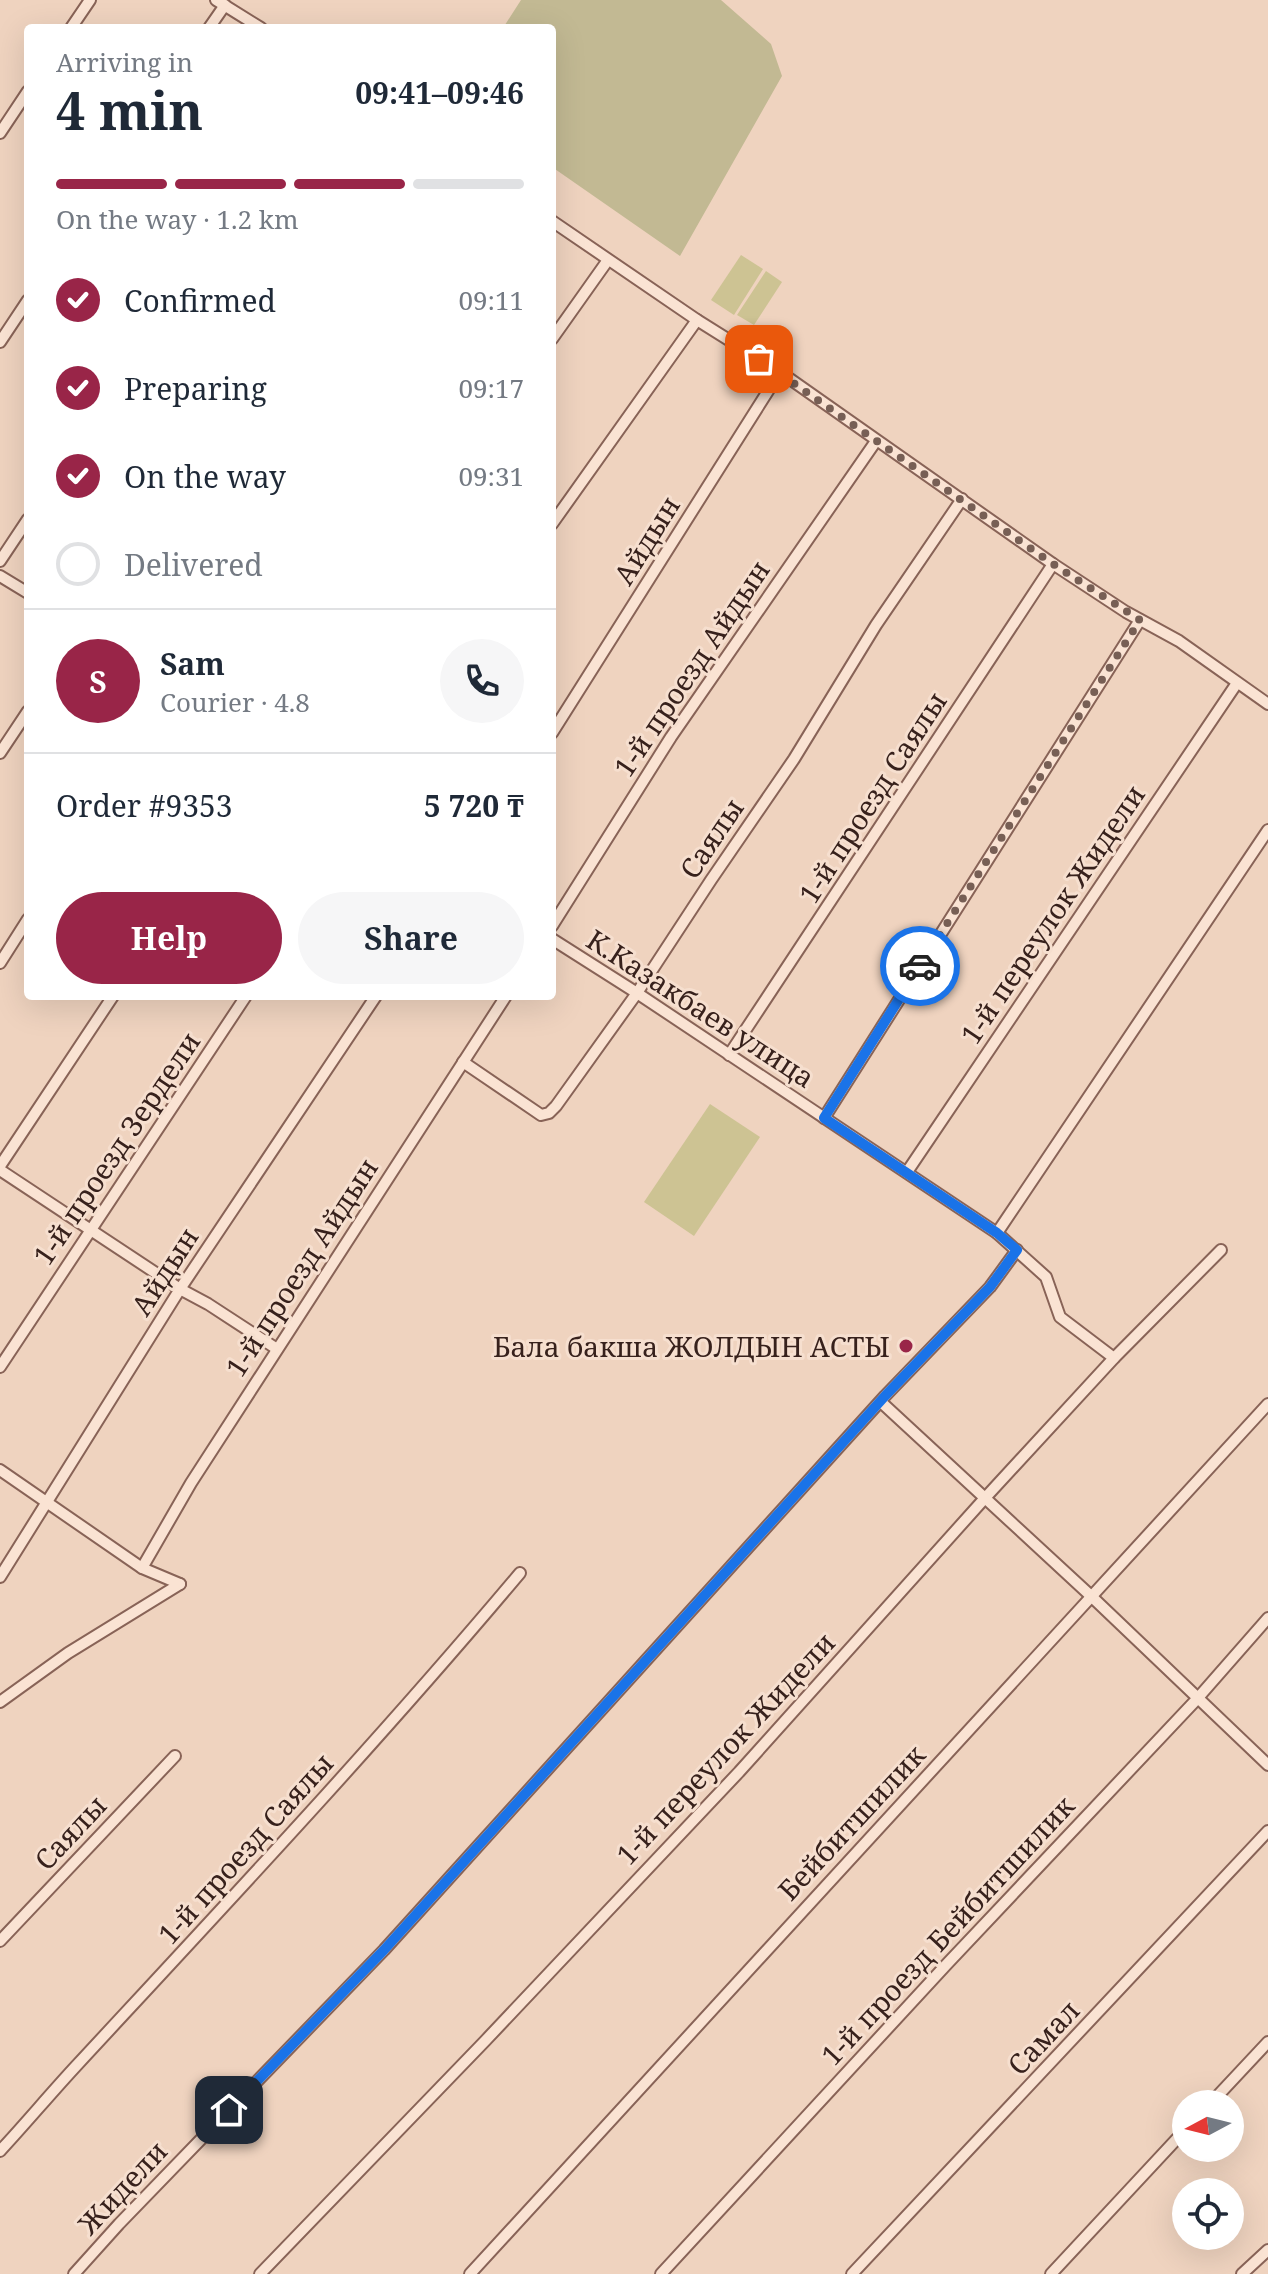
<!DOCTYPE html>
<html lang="en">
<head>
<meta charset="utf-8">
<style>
  body { margin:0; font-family:"Noto Serif",serif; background:#f6f6f7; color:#1f2937; height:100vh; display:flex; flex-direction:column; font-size:30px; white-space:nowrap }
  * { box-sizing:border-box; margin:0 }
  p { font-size:26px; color:#747a83 }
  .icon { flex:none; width:44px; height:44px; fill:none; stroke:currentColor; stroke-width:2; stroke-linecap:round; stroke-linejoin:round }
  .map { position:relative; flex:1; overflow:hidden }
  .drawer { position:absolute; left:24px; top:24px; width:532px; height:976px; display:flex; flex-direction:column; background:#fff; border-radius:8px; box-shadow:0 8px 32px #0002 }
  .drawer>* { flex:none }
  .needle { width:52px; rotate:263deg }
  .tools { position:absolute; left:1172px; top:2090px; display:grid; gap:16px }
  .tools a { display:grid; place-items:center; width:72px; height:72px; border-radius:50%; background:#fff; box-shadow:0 8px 32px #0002; font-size:40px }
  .pin { position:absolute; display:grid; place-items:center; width:68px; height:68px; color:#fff; margin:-34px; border-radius:16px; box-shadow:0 4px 12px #0006 }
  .courier { position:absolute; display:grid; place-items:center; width:80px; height:80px; margin:-40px; border:6px solid #1a73e8; border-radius:50%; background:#fff; color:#222; box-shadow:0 2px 10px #0007 }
  .summary em { font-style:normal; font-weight:700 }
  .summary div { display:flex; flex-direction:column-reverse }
  .summary { display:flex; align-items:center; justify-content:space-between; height:136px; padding:0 32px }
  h1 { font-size:52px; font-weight:700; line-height:60px }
  .bar { display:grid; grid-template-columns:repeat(4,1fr); gap:12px 8px; align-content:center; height:96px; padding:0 32px }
  .bar i { height:10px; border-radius:6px; background:#e0e1e3 }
  .bar .selected { background:#992548 }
  .bar p { grid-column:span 4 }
  .line { display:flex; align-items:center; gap:20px; padding:0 32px; border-top:2px solid #e0e1e3 }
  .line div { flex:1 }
  .round { display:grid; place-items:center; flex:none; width:84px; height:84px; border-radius:42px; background:#f6f6f7 }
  ol { padding:0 32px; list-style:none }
  li { display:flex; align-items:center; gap:24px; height:88px }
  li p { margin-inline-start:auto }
  li .icon { padding:8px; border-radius:50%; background:#992548; color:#fff; stroke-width:4 }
  li:last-child { color:#747a83 }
  li i { width:44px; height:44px; border:4px solid #e0e1e3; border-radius:50% }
  .button { display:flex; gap:16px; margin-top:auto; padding:16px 32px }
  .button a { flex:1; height:92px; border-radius:48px; background:#992548; color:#fff; font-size:32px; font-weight:700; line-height:92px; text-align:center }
  .button a+a { background:#f6f6f7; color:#1f2937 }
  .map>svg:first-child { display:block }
  .green { fill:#cdc393 }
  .cemetery { fill:#c2b993 }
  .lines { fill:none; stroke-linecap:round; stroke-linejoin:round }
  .minor-casing { stroke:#886357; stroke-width:14 }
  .minor { stroke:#fae3d3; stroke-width:10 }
  .done { stroke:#775f55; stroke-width:8; stroke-dasharray:0 14.4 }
  .route { stroke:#1a73e8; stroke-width:10 }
  .poi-dot { fill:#992548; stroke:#f6dfcf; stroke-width:3 }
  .labels { text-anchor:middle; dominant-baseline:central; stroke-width:6; stroke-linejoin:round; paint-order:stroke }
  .street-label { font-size:28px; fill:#37211c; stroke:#f6dfcf }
  .poi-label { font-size:28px; fill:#37211c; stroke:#f6dfcf; text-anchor:end }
</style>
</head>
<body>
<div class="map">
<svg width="1268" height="2274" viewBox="0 0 1268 2274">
  <rect width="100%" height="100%" fill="#efd3bf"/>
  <g class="green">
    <path d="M 741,255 L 763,269 L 734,315 L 711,300 Z"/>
    <path d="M 766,271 L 782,282 L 754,325 L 737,315 Z"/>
    <path d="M 710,1104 L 760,1137 L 694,1236 L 644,1202 Z"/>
  </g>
  <path class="cemetery" d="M 521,0 L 721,0 L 771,44 L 782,76 L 680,256 L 552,167 L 552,28 L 503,28 Z"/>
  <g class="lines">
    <g class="minor-casing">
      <g id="minor">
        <path d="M 216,0 L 261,28"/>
        <path d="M 71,28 L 90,0"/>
        <path d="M 209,28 L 225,5"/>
        <path d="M 0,133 L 28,91"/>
        <path d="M 552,221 L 697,320 L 780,372 L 1053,564 L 1126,612 L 1179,641 L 1268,704"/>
        <path d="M 552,339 L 608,260"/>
        <path d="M 0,342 L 28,300"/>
        <path d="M 552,524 L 697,320"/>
        <path d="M 0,561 L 28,519"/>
        <path d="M 0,576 L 28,593"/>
        <path d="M 552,733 L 780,372"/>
        <path d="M 0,753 L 28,711"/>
        <path d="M 552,926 L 671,737 L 876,441"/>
        <path d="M 552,939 L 637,993 L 997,1233 L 1046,1277 L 1060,1317 L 1114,1358"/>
        <path d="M 0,963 L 28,919"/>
        <path d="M 729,1055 L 1053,564"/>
        <path d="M 463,1062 L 541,1115 L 549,1113 L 556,1106 L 637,993 L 711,880 L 794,759 L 876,625 L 962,499"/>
        <path d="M 824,1118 L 1140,620"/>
        <path d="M 0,1166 L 113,996"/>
        <path d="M 0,1170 L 180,1289 L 208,1304 L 277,1349"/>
        <path d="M 907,1172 L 1237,683"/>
        <path d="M 997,1233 L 1268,830"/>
        <path d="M 0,1367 L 246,996"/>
        <path d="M 881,1402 L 1091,1596 L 1268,1765"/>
        <path d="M 0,1470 L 142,1568 L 180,1584"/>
        <path d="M 142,1568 L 191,1483 L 506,996"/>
        <path d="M 0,1577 L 180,1289 L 376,996"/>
        <path d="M 0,1702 L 68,1653 L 180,1584"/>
        <path d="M 0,1941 L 175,1756"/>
        <path d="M 1210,2104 L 1268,2042"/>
        <path d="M 0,2151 C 26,2123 51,2093 77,2065 C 227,1903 378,1742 520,1573"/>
        <path d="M 74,2274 L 119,2224 L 384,1950 L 885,1396 L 990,1287 L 1017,1250"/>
        <path d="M 260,2274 L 485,2041 L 739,1772 L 985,1498 L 1114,1358 L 1221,1250"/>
        <path d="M 470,2274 L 1268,1404"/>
        <path d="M 661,2274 L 946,1965 L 1197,1699 L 1268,1618"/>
        <path d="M 852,2274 L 1268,1831"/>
        <path d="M 1051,2274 L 1186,2129"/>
        <path d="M 1242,2274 L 1268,2250"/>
      </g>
    </g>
    <use href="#minor" class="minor"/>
  </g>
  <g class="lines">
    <path class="done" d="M 759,359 L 1053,564 L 1140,620 L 920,966"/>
    <path class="route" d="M 229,2110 L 384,1950 L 885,1396 L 990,1287 L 1017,1250 L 997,1233 L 824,1118 L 920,966"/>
  </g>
  <circle class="poi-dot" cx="906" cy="1346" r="8"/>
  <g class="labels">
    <g class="street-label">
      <text transform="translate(646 540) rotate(-58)">Айдын</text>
      <text transform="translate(691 668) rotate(-56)">1-й проезд Айдын</text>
      <text transform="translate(872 797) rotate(-57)">1-й проезд Саялы</text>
      <text transform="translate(711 838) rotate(-56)">Саялы</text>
      <text transform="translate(1052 914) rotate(-56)">1-й переулок Жидели</text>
      <text transform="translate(701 1008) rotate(33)">К.Казакбаев улица</text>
      <text transform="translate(116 1148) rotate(-56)">1-й проезд Зердели</text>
      <text transform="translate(301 1267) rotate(-57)">1-й проезд Айдын</text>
      <text transform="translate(164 1271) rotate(-57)">Айдын</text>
      <text transform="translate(725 1748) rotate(-47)">1-й переулок Жидели</text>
      <text transform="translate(851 1822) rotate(-47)">Бейбитшилик</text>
      <text transform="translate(70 1832) rotate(-47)">Саялы</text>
      <text transform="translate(245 1848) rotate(-48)">1-й проезд Саялы</text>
      <text transform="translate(947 1930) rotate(-47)">1-й проезд Бейбитшилик</text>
      <text transform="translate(1043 2037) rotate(-47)">Самал</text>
      <text transform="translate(122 2187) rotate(-47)">Жидели</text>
    </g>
    <g class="poi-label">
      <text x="890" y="1346">Бала бакша ЖОЛДЫН АСТЫ</text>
    </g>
  </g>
</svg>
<div class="tools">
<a><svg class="needle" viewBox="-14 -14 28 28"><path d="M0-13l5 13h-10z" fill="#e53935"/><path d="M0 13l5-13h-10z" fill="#747a83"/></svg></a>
<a><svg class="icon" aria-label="locate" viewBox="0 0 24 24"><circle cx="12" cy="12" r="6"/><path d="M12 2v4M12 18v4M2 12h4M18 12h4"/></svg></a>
</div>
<div class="pin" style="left:759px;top:359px;background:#ea580c"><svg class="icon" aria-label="bag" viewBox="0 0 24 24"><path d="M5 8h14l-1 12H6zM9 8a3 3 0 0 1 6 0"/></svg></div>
<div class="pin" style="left:229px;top:2110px;background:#1f2937"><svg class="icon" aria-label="home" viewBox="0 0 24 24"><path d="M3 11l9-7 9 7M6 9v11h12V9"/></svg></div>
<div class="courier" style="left:920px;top:966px"><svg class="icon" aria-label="car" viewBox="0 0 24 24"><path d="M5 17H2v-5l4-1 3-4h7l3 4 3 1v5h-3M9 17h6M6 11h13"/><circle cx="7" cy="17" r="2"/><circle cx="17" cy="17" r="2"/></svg></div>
<section class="drawer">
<div class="summary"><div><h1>4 min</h1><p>Arriving in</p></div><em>09:41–09:46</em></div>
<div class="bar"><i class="selected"></i><i class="selected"></i><i class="selected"></i><i></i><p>On the way · 1.2 km</p></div>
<ol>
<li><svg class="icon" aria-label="check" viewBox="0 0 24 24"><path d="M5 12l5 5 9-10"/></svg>Confirmed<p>09:11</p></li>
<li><svg class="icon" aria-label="check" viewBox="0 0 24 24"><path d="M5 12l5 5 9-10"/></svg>Preparing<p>09:17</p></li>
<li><svg class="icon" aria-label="check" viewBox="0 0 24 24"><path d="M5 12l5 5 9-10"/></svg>On the way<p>09:31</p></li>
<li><i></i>Delivered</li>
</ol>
<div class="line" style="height:144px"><b class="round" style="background:#992548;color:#fff">S</b><div><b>Sam</b><p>Courier · 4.8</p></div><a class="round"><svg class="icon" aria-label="phone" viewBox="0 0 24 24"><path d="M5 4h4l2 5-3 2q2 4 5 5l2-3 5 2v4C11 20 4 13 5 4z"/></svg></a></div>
<div class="line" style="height:104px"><div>Order #9353</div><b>5 720 ₸</b></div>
<div class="button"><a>Help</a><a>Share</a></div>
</section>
</div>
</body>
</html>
